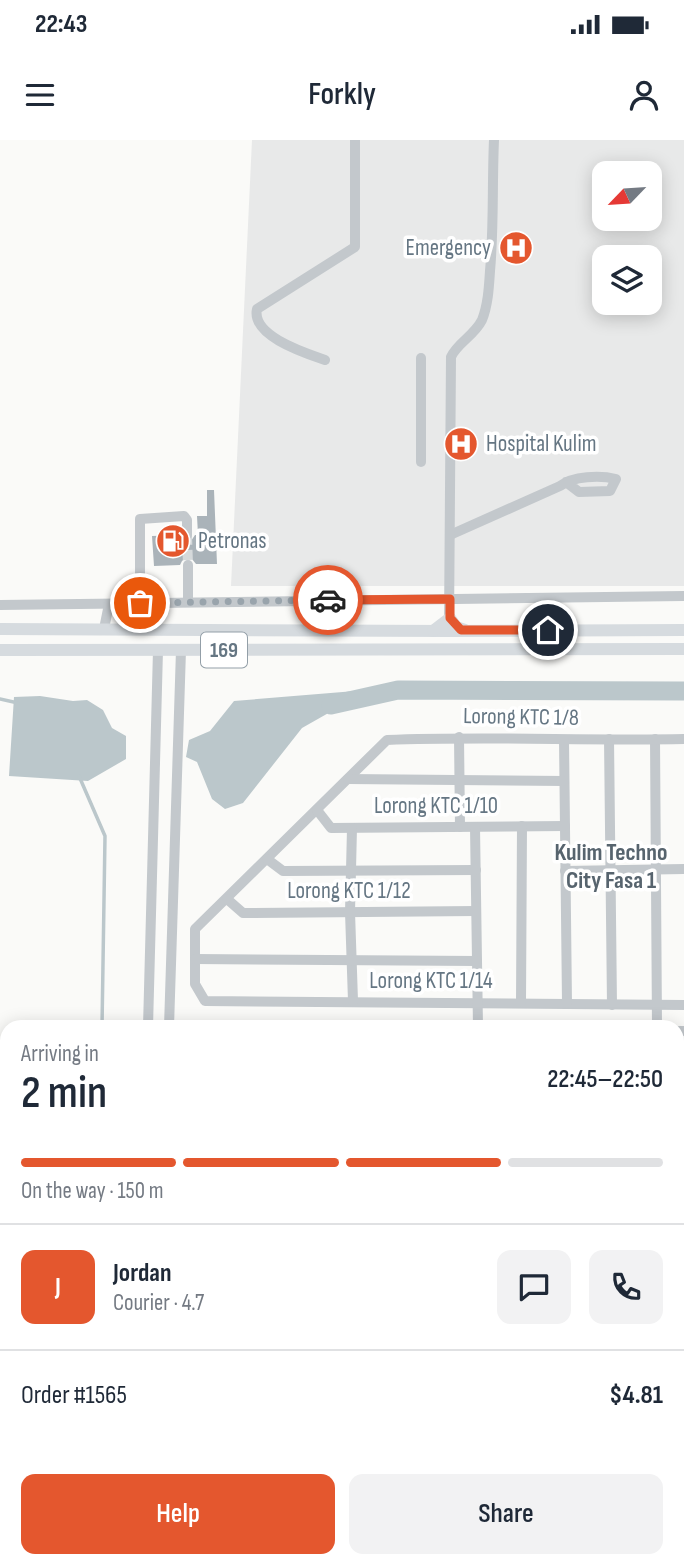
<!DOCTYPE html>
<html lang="en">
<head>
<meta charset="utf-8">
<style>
  body { margin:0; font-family:"Sofia Sans Condensed",sans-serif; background:#f2f2f3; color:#1f2937; height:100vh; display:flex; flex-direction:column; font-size:26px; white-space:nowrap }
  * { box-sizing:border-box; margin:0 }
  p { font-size:23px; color:#747a83 }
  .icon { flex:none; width:38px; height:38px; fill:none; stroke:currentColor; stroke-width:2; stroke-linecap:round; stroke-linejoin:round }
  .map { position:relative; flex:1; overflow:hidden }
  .drawer { position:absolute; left:0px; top:880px; width:684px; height:548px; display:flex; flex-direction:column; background:#fff; border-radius:21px 21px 0 0; box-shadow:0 4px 18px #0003 }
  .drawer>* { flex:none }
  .needle { width:46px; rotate:245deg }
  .buttons { position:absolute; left:592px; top:21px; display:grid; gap:14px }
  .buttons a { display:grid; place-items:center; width:70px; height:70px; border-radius:14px; background:#fff; box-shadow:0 4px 18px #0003; font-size:35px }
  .pin { position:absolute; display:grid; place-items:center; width:60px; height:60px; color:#fff; margin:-30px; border:4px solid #fff; border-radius:50%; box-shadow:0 2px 7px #0007 }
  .courier { position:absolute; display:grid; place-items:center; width:70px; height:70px; margin:-35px; border:5px solid #e4572e; border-radius:50%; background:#fff; color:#222; box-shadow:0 2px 9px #0007 }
  .headline em { font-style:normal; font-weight:600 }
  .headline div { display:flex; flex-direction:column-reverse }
  .headline { display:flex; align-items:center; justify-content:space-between; height:119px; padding:0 21px }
  h1 { font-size:46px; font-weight:600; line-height:52px }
  .bar { display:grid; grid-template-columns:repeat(4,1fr); gap:10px 7px; align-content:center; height:84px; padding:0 21px }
  .bar i { height:9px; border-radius:5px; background:#e0e1e3 }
  .bar .on { background:#e4572e }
  .bar p { grid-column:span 4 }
  .line { display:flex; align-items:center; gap:18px; padding:0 21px; border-top:2px solid #e0e1e3 }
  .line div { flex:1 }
  .round { display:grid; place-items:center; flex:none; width:74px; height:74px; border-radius:14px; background:#f2f2f3 }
  .cta { display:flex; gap:14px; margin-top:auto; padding:14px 21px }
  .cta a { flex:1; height:80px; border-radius:14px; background:#e4572e; color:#fff; font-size:28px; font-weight:600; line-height:80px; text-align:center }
  .cta a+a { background:#f2f2f3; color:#1f2937 }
  .status { display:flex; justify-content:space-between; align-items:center; height:49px; padding:0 35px; background:#fff; direction:ltr }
  .status svg { height:19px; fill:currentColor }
  header { display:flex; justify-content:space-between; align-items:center; height:91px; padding:0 21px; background:#fff; font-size:32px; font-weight:600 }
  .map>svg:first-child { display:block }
  .built { fill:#e8e9e9; fill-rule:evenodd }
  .water { fill:#bbc7cb }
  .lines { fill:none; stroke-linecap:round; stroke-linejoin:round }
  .stream { stroke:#bbc7cb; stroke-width:3.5 }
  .river { stroke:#bbc7cb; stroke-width:19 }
  .building { fill:#aab3b9 }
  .minor-tunnel { stroke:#d5d9db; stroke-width:10; stroke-dasharray:10 5; stroke-linecap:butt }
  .minor { stroke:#c3c8cc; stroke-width:10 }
  .major { stroke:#d6dbdf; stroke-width:12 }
  .done { stroke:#99a4ac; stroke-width:7; stroke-dasharray:0 12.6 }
  .route { stroke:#e4572e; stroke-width:9 }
  .labels { text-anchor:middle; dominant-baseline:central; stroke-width:7; stroke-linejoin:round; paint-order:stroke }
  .shield { fill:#fff; stroke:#939fa8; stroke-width:2 }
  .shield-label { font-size:21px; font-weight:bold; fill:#657683 }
  .poi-label { font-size:23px; fill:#657683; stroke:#fff; text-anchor:start }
  .street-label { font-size:23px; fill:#657683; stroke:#fff }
  .neighbourhood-label { font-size:24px; font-weight:bold; fill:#57646e; stroke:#fff }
</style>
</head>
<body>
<div class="status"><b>22:43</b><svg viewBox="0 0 49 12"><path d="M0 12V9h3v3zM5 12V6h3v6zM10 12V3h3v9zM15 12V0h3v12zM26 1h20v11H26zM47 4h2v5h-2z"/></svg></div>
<header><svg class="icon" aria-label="menu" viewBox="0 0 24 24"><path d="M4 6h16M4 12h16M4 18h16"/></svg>Forkly<svg class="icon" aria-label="person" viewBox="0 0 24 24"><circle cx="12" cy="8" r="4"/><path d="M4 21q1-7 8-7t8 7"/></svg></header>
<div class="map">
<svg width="684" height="1427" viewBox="0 0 684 1427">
  <rect width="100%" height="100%" fill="#fafaf8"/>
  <path class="built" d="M 252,0 L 684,0 L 684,446 L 231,446 ZM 604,33 L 649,33 L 649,79 L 604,79 ZM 604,117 L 649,117 L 649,163 L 604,163 Z"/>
  <g class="water">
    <path d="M 355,551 L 356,564 L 332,571 L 302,588 L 243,663 L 225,669 L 212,659 L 197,622 L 186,617 L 189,600 L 210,591 L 234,561 Z"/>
    <path d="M 40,556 L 73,561 L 87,560 L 103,570 L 112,588 L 126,596 L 126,619 L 88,641 L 9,636 L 14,557 Z"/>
  </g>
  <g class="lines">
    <g class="stream">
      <path d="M 0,559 L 18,563"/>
      <path d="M 79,636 L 105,696 L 102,887"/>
    </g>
    <path class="river" d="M 331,565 L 398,550 L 684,551"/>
  </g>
  <path class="building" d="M 207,350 L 214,350 L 217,424 L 196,424 L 192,419 L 187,417 L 182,421 L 180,425 L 154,426 L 152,396 L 179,395 L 184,402 L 191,401 L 195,395 L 198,395 L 197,376 L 207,376 Z"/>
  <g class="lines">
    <path class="minor-tunnel" d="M 187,395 L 188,425"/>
    <g class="minor">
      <path d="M 325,220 C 305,213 251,196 257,169 L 355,107 L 355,0"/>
      <path d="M 421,322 L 421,218"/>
      <path d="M 450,395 L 560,346 C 573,336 600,335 616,339 L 610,351 L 579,352 L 566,342"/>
      <path d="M 188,425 L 188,462"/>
      <path d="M 140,463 L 140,379 L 184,376 L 187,380 L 187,395"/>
      <path d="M 0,465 L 684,456"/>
      <path d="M 449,485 L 451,217 C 457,203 474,196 482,180 C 488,165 489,147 490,131 C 494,87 492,44 494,0"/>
      <path d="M 104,489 L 109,464"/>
      <path d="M 459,597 L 460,687"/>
      <path d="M 609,599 L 612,865"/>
      <path d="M 655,599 L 657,887"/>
      <path d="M 684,599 C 585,601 486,596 387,600 L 195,789 L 195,844 L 205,861 L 684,865"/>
      <path d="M 564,600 L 567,863"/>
      <path d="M 348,639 L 564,641"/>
      <path d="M 317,670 L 331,688 L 565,686"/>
      <path d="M 475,687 L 478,887"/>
      <path d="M 352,688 L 350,772 L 353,861"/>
      <path d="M 267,719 L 283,731 L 476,730"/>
      <path d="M 565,731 L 684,729"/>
      <path d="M 227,759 L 243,773 L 476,771"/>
      <path d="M 195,819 L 477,821"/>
      <path d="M 521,862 L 522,686"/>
      <path d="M 148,887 L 158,510"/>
      <path d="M 169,887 L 181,510"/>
      <path d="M 677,891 L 684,891"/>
      <path d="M 677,1109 L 684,1107"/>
      <path d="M 677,1143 L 684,1166"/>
      <path d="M 0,1307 L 7,1306"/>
      <path d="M 677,1318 L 684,1316"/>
      <path d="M 0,1330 L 7,1331"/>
      <path d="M 0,1354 L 7,1352"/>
      <path d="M 677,1366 L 684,1365"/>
      <path d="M 677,1417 L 684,1416"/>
      <path d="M 450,1421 L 451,1427"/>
      <path d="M 512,1421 L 513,1427"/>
      <path d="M 561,1421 L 562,1427"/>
      <path d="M 43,1427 L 43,1421"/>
      <path d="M 101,1427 L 101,1421"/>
      <path d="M 130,1427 L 130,1421"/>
      <path d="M 170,1427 L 170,1421"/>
      <path d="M 219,1427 L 219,1421"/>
      <path d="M 268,1427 L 268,1421"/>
      <path d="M 318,1427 L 318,1421"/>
      <path d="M 361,1427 L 362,1421"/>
      <path d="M 629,1427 L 658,1421"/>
    </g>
    <g class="major">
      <path d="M 0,489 L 449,491 L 684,490"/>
      <path d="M 433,491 L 450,478 L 456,487 L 465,490"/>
      <path d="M 0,510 L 684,509"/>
    </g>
  </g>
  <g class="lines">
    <path class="done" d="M 140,463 L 328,460"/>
    <path class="route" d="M 328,460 L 450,459 L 450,478 L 461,490 L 548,490"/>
  </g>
  <defs>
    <g id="hospital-disc" transform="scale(1.75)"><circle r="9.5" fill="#e4572e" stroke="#fff"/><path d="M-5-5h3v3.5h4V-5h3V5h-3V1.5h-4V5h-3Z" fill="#fff"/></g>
    <g id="fuel-disc" transform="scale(1.75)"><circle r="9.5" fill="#e4572e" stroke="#fff"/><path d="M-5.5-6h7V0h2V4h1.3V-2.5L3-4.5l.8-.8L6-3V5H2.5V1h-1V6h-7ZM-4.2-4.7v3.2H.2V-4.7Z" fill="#fff"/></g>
  </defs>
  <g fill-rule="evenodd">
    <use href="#hospital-disc" x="516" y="108"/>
    <use href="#hospital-disc" x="461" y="304"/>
    <use href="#fuel-disc" x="173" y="401"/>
  </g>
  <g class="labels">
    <rect class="shield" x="201" y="492.5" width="46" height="35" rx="5"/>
    <g class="shield-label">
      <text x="224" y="510">169</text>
    </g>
    <g class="poi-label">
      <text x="491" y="108" text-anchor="end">Emergency</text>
      <text x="486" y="304">Hospital Kulim</text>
      <text x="198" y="401">Petronas</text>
    </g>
    <g class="street-label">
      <text transform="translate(521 577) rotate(1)">Lorong KTC 1/8</text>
      <text x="436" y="666">Lorong KTC 1/10</text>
      <text x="349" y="751">Lorong KTC 1/12</text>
      <text x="431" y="841">Lorong KTC 1/14</text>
    </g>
    <g class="neighbourhood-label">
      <text x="611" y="712">Kulim Techno<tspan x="611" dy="28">City Fasa 1</tspan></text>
    </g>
  </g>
</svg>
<div class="buttons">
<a><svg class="needle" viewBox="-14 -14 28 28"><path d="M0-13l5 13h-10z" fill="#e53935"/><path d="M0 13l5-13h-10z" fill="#747a83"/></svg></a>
<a><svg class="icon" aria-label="layers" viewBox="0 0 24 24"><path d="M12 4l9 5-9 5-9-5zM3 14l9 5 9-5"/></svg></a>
</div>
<div class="pin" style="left:140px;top:463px;background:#ea580c"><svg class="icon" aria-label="bag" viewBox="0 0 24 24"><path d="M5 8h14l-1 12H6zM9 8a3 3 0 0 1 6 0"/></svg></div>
<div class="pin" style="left:548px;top:490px;background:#1f2937"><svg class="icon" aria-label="home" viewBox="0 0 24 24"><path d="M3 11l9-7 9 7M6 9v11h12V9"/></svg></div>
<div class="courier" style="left:328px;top:460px"><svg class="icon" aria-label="car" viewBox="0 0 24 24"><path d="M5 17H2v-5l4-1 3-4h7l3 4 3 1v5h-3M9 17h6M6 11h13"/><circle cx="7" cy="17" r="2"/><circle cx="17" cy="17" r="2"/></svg></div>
<section class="drawer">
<div class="headline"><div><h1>2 min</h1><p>Arriving in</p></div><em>22:45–22:50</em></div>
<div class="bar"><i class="on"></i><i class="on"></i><i class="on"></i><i></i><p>On the way · 150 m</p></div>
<div class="line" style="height:126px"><b class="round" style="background:#e4572e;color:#fff">J</b><div><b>Jordan</b><p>Courier · 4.7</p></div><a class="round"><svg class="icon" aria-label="chat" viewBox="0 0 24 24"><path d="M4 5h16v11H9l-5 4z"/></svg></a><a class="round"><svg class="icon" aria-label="phone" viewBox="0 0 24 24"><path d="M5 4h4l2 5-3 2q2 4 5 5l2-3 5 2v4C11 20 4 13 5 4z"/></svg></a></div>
<div class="line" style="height:91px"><div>Order #1565</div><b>$4.81</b></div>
<div class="cta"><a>Help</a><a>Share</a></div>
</section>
</div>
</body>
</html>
